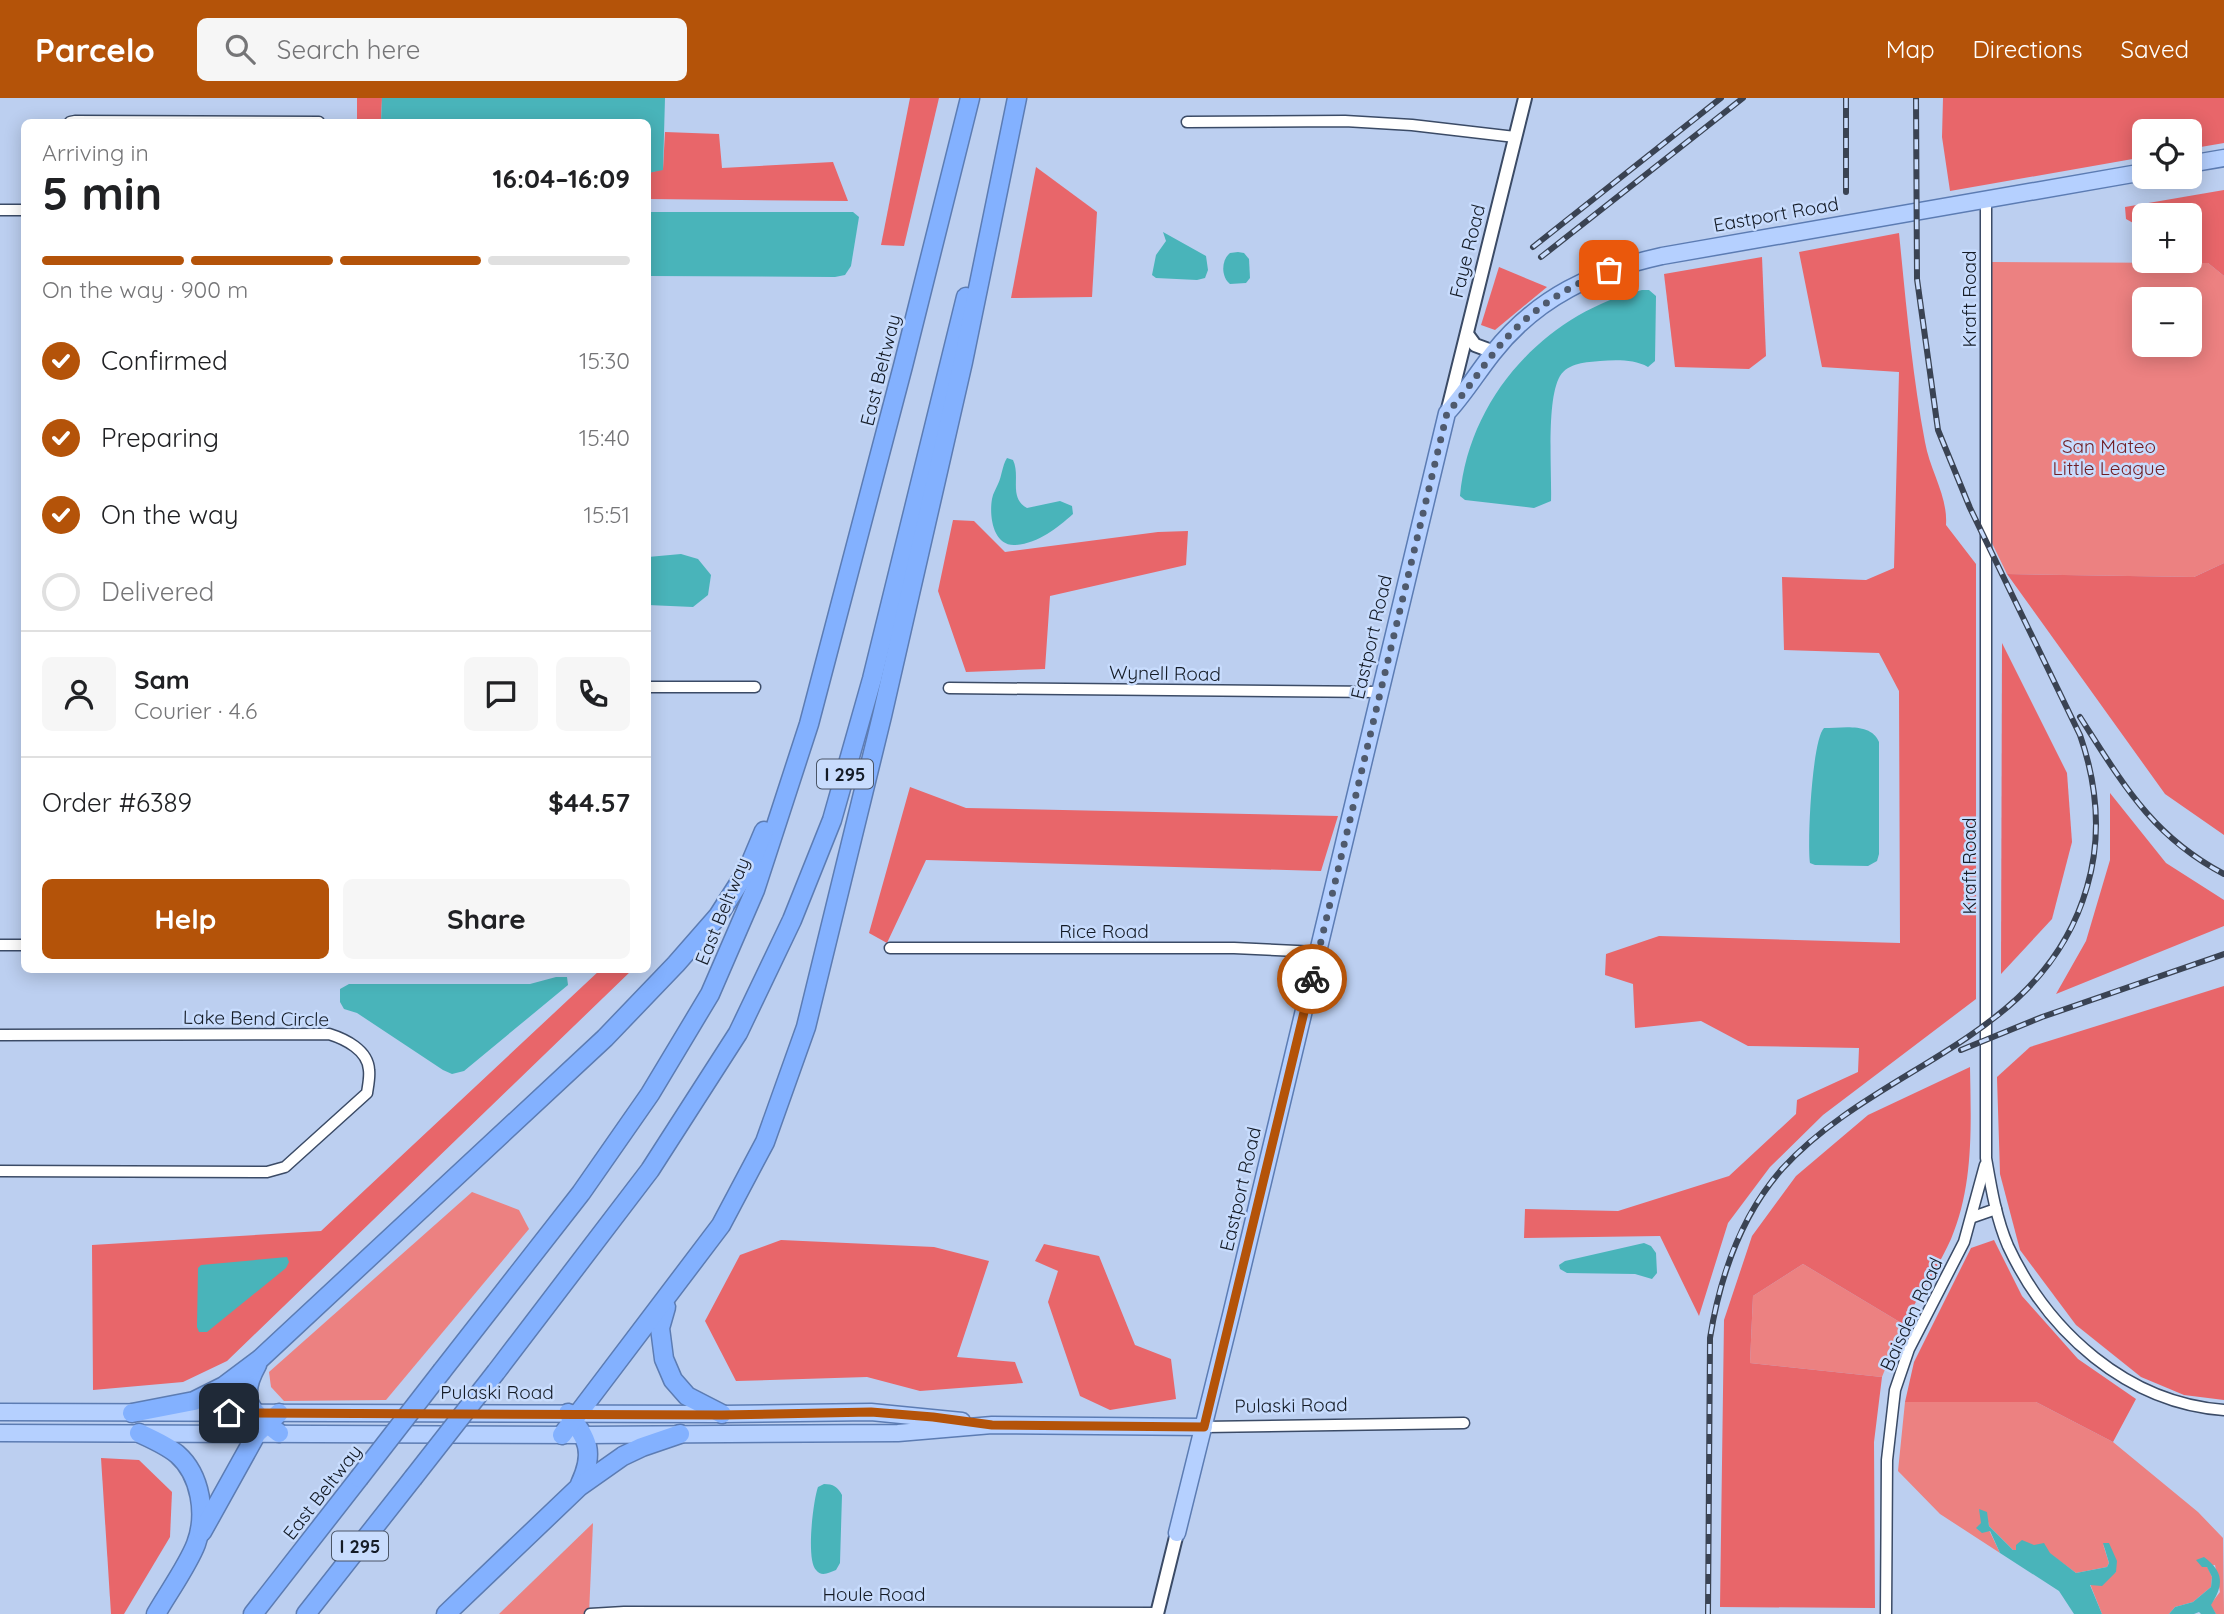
<!DOCTYPE html>
<html lang="en">
<head>
<meta charset="utf-8">
<style>
  body { margin:0; font-family:Quicksand,sans-serif; background:#f6f6f6; color:#202124; height:100vh; display:flex; flex-direction:column; font-size:26px; white-space:nowrap }
  * { box-sizing:border-box; margin:0 }
  p { font-size:23px; color:#757577 }
  .icon { flex:none; width:38px; height:38px; fill:none; stroke:currentColor; stroke-width:2; stroke-linecap:round; stroke-linejoin:round }
  .map { position:relative; flex:1; overflow:hidden }
  .panel { position:absolute; left:21px; top:21px; width:630px; height:854px; display:flex; flex-direction:column; background:#fff; border-radius:10px; box-shadow:0 4px 18px #0003 }
  .panel>* { flex:none }
  .fabs { position:absolute; left:2132px; top:21px; display:grid; gap:14px }
  .fabs a { display:grid; place-items:center; width:70px; height:70px; border-radius:10px; background:#fff; box-shadow:0 4px 18px #0003; font-size:35px }
  .pin { position:absolute; display:grid; place-items:center; width:60px; height:60px; color:#fff; margin:-30px; border-radius:14px; box-shadow:0 4px 10px #0006 }
  .courier { position:absolute; display:grid; place-items:center; width:70px; height:70px; margin:-35px; border:5px solid #b45309; border-radius:50%; background:#fff; color:#222; box-shadow:0 2px 9px #0007 }
  .summary em { font-style:normal; font-weight:700 }
  .summary div { display:flex; flex-direction:column-reverse }
  .summary { display:flex; align-items:center; justify-content:space-between; height:119px; padding:0 21px }
  h1 { font-size:46px; font-weight:700; line-height:52px }
  .bar { display:grid; grid-template-columns:repeat(4,1fr); gap:10px 7px; align-content:center; height:84px; padding:0 21px }
  .bar i { height:9px; border-radius:5px; background:#e0e0e0 }
  .bar .current { background:#b45309 }
  .bar p { grid-column:span 4 }
  .line { display:flex; align-items:center; gap:18px; padding:0 21px; border-top:2px solid #e0e0e0 }
  .line div { flex:1 }
  .round { display:grid; place-items:center; flex:none; width:74px; height:74px; border-radius:10px; background:#f6f6f6 }
  ol { padding:0 21px; list-style:none }
  li { display:flex; align-items:center; gap:21px; height:77px }
  li p { margin-inline-start:auto }
  li .icon { padding:7px; border-radius:50%; background:#b45309; color:#fff; stroke-width:4 }
  li:last-child { color:#757577 }
  li i { width:38px; height:38px; border:4px solid #e0e0e0; border-radius:50% }
  .cta { display:flex; gap:14px; margin-top:auto; padding:14px 21px }
  .cta a { flex:1; height:80px; border-radius:10px; background:#b45309; color:#fff; font-size:28px; font-weight:700; line-height:80px; text-align:center }
  .cta a+a { background:#f6f6f6; color:#202124 }
  header { display:flex; align-items:center; gap:42px; box-sizing:border-box; height:98px; padding:0 35px; background:#b45309; color:#fff }
  header strong { font-size:33px }
  nav { display:flex; gap:38px; margin-inline-start:auto; font-size:24px }
  .search { width:490px; height:63px; background:#f6f6f6; display:flex; align-items:center; gap:18px; box-sizing:border-box; padding:0 24px; border-radius:10px; color:#757577; font-size:26px }
  .map>svg:first-child { display:block }
  .green { fill:#ec8181; fill-rule:evenodd }
  .forest { fill:#e8666a }
  .water { fill:#49b4ba }
  .lines { fill:none; stroke-linecap:round; stroke-linejoin:round }
  .minor-casing { stroke:#3b4b66; stroke-width:13 }
  .tertiary-casing { stroke:#3b4b66; stroke-width:16 }
  .primary-casing { stroke:#5c7cb3; stroke-width:19 }
  .motorway-casing { stroke:#5c7cb3; stroke-width:21 }
  .minor { stroke:#fff; stroke-width:10 }
  .tertiary { stroke:#fff; stroke-width:12 }
  .primary { stroke:#b5d0ff; stroke-width:16 }
  .motorway { stroke:#83b1ff; stroke-width:18 }
  .rail-casing { stroke:#3a4353; stroke-width:6 }
  .rail { stroke:#c8dcfd; stroke-width:3.5; stroke-dasharray:10; stroke-linecap:butt }
  .motorway-bridge-casing { stroke:#5c7cb3; stroke-width:21; stroke-linecap:butt }
  .motorway-bridge { stroke:#83b1ff; stroke-width:18 }
  .done { stroke:#4f5a6d; stroke-width:7; stroke-dasharray:0 12.6 }
  .route { stroke:#b45309; stroke-width:9 }
  .labels { text-anchor:middle; dominant-baseline:central; stroke-width:5; stroke-linejoin:round; paint-order:stroke }
  .shield { fill:#c8dcfd; stroke:#4a5566; stroke-width:2 }
  .shield-label { font-size:18px; font-weight:bold; fill:#141b26 }
  .street-label { font-size:19px; fill:#141b26; stroke:#c8dcfd }
  .park-label { font-size:19px; fill:#701e24; stroke:#c8dcfd }
</style>
</head>
<body>
<header>
<strong>Parcelo</strong>
<div class="search"><svg class="icon" aria-label="search" viewBox="0 0 24 24"><circle cx="10" cy="10" r="6"/><path d="M15 15l6 6"/></svg>Search here</div>
<nav><a>Map</a><a>Directions</a><a>Saved</a></nav>
</header>
<div class="map">
<svg width="2224" height="1516" viewBox="0 0 2224 1516">
  <rect width="100%" height="100%" fill="#bccff0"/>
  <g class="green">
    <path d="M 1991,164 L 2208,165 L 2224,178 L 2224,465 L 2194,479 L 2007,476 L 1991,443 ZM 2144,201 L 2189,201 L 2189,247 L 2144,247 Z"/>
    <path d="M 472,1094 L 519,1112 L 529,1131 L 386,1302 L 284,1303 L 271,1289 L 269,1274 Z"/>
    <path d="M 1803,1166 L 1903,1226 L 1882,1279 L 1750,1265 L 1753,1198 Z"/>
    <path d="M 1905,1304 L 2036,1304 L 2113,1344 L 2198,1414 L 2223,1440 L 2224,1516 L 2216,1516 L 2210,1507 L 2220,1494 L 2215,1467 L 2202,1469 L 2207,1468 L 2212,1479 L 2211,1489 L 2193,1504 L 2175,1509 L 2169,1516 L 2102,1516 L 2090,1486 L 2116,1474 L 2103,1446 L 2109,1465 L 2107,1469 L 2076,1475 L 2049,1455 L 2013,1452 L 1989,1428 L 1987,1419 L 1979,1411 L 2000,1455 L 1940,1416 L 1898,1373 Z"/>
    <path d="M 593,1425 L 589,1516 L 499,1516 Z"/>
  </g>
  <g class="forest">
    <path d="M 357,0 L 382,0 L 381,24 L 357,24 Z"/>
    <path d="M 910,0 L 939,0 L 904,148 L 881,147 Z"/>
    <path d="M 1943,0 L 2224,0 L 2224,45 L 2189,51 L 2189,33 L 2144,33 L 2144,59 L 1950,93 L 1942,39 Z"/>
    <path d="M 665,34 L 719,36 L 722,70 L 833,64 L 848,103 L 648,101 L 648,75 L 663,71 Z"/>
    <path d="M 1036,69 L 1097,114 L 1092,199 L 1011,200 Z"/>
    <path d="M 2224,92 L 2224,178 L 2208,165 L 2154,165 L 2154,163 L 2189,163 L 2189,117 L 2144,117 L 2144,131 L 2126,121 L 2125,109 Z"/>
    <path d="M 1899,135 C 1906,205 1912,275 1925,344 C 1930,373 1948,398 1946,427 L 1976,466 L 1976,901 L 1823,1017 L 1770,1069 L 1728,1125 L 1699,1218 L 1660,1138 L 1524,1140 L 1525,1111 L 1618,1113 L 1729,1078 L 1796,1016 L 1797,1002 L 1858,974 L 1859,950 L 1748,948 L 1701,923 L 1635,930 L 1633,886 L 1605,877 L 1606,856 L 1659,838 L 1900,845 L 1899,593 L 1879,555 L 1784,552 L 1782,479 L 1866,482 L 1894,470 L 1899,274 L 1822,269 L 1799,154 Z"/>
    <path d="M 1762,159 L 1766,258 L 1749,271 L 1675,269 L 1664,176 Z"/>
    <path d="M 1499,169 L 1547,189 L 1495,232 L 1481,227 Z"/>
    <path d="M 953,422 L 974,423 L 1005,454 L 1158,434 L 1188,433 L 1186,467 L 1050,498 L 1045,571 L 966,574 L 938,493 Z"/>
    <path d="M 2224,465 L 2224,737 L 2165,696 L 2007,476 L 2194,479 Z"/>
    <path d="M 2002,545 L 2067,675 L 2072,744 L 2052,821 L 2001,876 Z"/>
    <path d="M 910,689 L 966,710 L 1338,718 L 1321,773 L 926,762 L 887,845 L 869,835 Z"/>
    <path d="M 2110,695 L 2166,765 L 2224,802 L 2224,828 L 2056,896 L 2086,843 L 2110,762 Z"/>
    <path d="M 600,872 L 632,872 L 227,1263 L 183,1284 L 93,1292 L 92,1147 L 321,1133 Z"/>
    <path d="M 2224,888 L 2224,1302 L 2184,1297 L 2141,1279 L 2076,1227 L 2020,1152 L 2000,1076 L 1997,979 L 2030,949 Z"/>
    <path d="M 1970,969 C 1971,1027 1974,1087 1951,1141 C 1938,1170 1919,1198 1903,1226 L 1803,1166 L 1753,1198 L 1750,1265 L 1882,1279 L 1874,1344 L 1875,1510 L 1720,1509 L 1724,1222 L 1752,1138 L 1796,1078 L 1868,1017 Z"/>
    <path d="M 781,1142 L 934,1149 L 989,1163 L 957,1259 L 1015,1264 L 1023,1285 L 920,1293 L 867,1279 L 736,1283 L 705,1223 L 740,1157 Z"/>
    <path d="M 1994,1142 L 2022,1198 L 2078,1261 L 2136,1301 L 2113,1344 L 2036,1304 L 1905,1304 L 1914,1264 L 1971,1150 Z"/>
    <path d="M 1044,1146 L 1099,1158 L 1135,1247 L 1171,1261 L 1176,1301 L 1110,1312 L 1080,1298 L 1048,1204 L 1058,1173 L 1035,1163 Z"/>
    <path d="M 101,1360 L 139,1362 L 172,1394 L 170,1439 L 124,1516 L 111,1516 Z"/>
  </g>
  <g class="water">
    <path d="M 382,0 L 665,0 L 663,72 L 648,75 L 648,24 L 381,24 Z"/>
    <path d="M 648,114 L 853,114 L 859,119 L 851,168 L 845,177 L 835,179 L 648,178 Z"/>
    <path d="M 1163,134 L 1206,158 L 1208,172 L 1205,180 L 1197,182 L 1156,180 L 1152,177 L 1156,157 L 1166,143 Z"/>
    <path d="M 1238,154 L 1244,155 L 1249,161 L 1250,180 L 1246,185 L 1230,186 C 1221,179 1221,162 1230,155 Z"/>
    <path d="M 1642,192 L 1649,192 L 1656,198 L 1655,263 L 1648,269 C 1634,261 1615,262 1600,263 C 1587,264 1568,265 1560,278 C 1546,302 1552,373 1551,403 L 1534,410 L 1465,402 L 1460,398 C 1469,299 1546,215 1642,192 Z"/>
    <path d="M 1007,360 L 1013,362 C 1021,379 1008,399 1027,410 L 1060,403 L 1072,408 L 1073,416 C 1057,430 1039,445 1016,447 C 993,449 989,418 992,401 C 993,395 996,391 998,386 C 1002,378 1002,368 1007,360 Z"/>
    <path d="M 681,456 L 698,461 L 711,477 L 708,497 L 693,509 L 648,507 L 648,459 Z"/>
    <path d="M 1824,630 C 1842,630 1871,624 1879,644 L 1879,756 L 1877,763 L 1868,768 L 1815,767 L 1810,765 C 1807,745 1812,642 1824,630 Z"/>
    <path d="M 556,879 L 567,879 L 568,887 L 464,973 L 452,976 L 443,972 L 357,915 L 344,911 L 340,904 L 340,891 L 349,886 L 530,886 Z"/>
    <path d="M 1644,1145 L 1651,1148 L 1656,1155 L 1657,1175 L 1652,1181 L 1635,1176 L 1567,1175 L 1560,1171 L 1559,1167 L 1565,1163 Z"/>
    <path d="M 287,1159 L 289,1164 L 286,1170 L 207,1234 L 199,1234 L 197,1229 L 198,1170 L 201,1167 Z"/>
    <path d="M 824,1386 C 833,1386 838,1389 842,1397 L 840,1465 L 836,1472 C 829,1475 821,1479 816,1472 C 806,1462 813,1403 818,1389 Z"/>
    <path d="M 1979,1411 L 1987,1414 L 1989,1428 L 2013,1452 L 2016,1452 L 2016,1447 L 2022,1442 L 2034,1447 L 2044,1445 L 2050,1455 L 2076,1475 L 2107,1469 L 2109,1465 L 2103,1445 L 2109,1445 L 2117,1463 L 2116,1474 L 2102,1488 L 2090,1487 L 2102,1516 L 2074,1516 L 2059,1493 L 2000,1455 L 1990,1433 L 1982,1435 L 1976,1430 L 1981,1425 Z"/>
    <path d="M 2204,1459 C 2224,1474 2224,1487 2211,1507 L 2216,1516 L 2201,1516 L 2199,1514 L 2194,1516 L 2169,1516 L 2175,1509 L 2193,1504 L 2211,1489 L 2212,1479 L 2207,1469 L 2202,1469 L 2196,1462 Z"/>
  </g>
  <g class="lines">
    <g class="minor-casing">
      <g id="minor">
        <path d="M 70,24 L 75,23 L 319,24"/>
        <path d="M 1187,24 L 1345,23 L 1412,27 L 1515,39"/>
        <path d="M 1986,101 L 1986,1060 C 1991,1089 1996,1120 2008,1148 C 2048,1234 2127,1305 2224,1312"/>
        <path d="M 0,112 L 24,112"/>
        <path d="M 648,589 L 755,589"/>
        <path d="M 949,590 L 1380,594"/>
        <path d="M 0,847 L 24,847"/>
        <path d="M 890,850 L 1234,850 L 1318,854"/>
        <path d="M 0,937 L 329,936 C 345,941 368,952 369,972 C 370,979 368,988 367,995 L 285,1069 L 267,1074 L 0,1073"/>
        <path d="M 1973,1119 L 1996,1111"/>
        <path d="M 1204,1329 L 1464,1325"/>
        <path d="M 590,1516 L 624,1514 L 1158,1515"/>
        <path d="M 1886,1516 L 1887,1362 L 1895,1292 L 1909,1251 L 1964,1144 L 1985,1067"/>
      </g>
    </g>
    <g class="tertiary-casing">
      <g id="tertiary">
        <path d="M 1467,236 L 1475,247 L 1494,254"/>
        <path d="M 1447,315 L 1525,0"/>
        <path d="M 1157,1516 L 1177,1435"/>
      </g>
    </g>
    <g class="primary-casing">
      <g id="primary">
        <path d="M 2189,66 L 2224,60"/>
        <path d="M 0,1314 L 722,1316 L 871,1314 L 962,1323"/>
        <path d="M 0,1335 L 584,1337 L 898,1335 L 992,1327 L 1204,1329"/>
        <path d="M 1177,1435 L 1231,1217 L 1447,315 C 1464,297 1477,275 1493,255 C 1537,199 1594,173 1662,158 L 2144,74"/>
      </g>
    </g>
    <g class="motorway-casing">
      <g id="motorway">
        <path d="M 666,1209 L 660,1230 L 664,1261 L 673,1282 L 687,1298 L 722,1316"/>
        <path d="M 257,1267 C 237,1303 251,1313 279,1335"/>
        <path d="M 442,1273 L 581,1095 L 650,996 L 710,896 L 755,792 L 809,626 L 903,268 L 970,0"/>
        <path d="M 496,1274 L 650,1072 L 738,935 L 792,822 L 832,722 L 872,581 L 966,199"/>
        <path d="M 132,1315 L 194,1303 L 224,1288 L 260,1261 L 605,940 L 676,866 L 718,818 L 748,771 L 764,733"/>
        <path d="M 568,1315 C 588,1342 595,1354 580,1386"/>
        <path d="M 139,1335 C 152,1341 166,1347 177,1356 C 201,1377 207,1417 196,1446 C 188,1467 168,1495 156,1516"/>
        <path d="M 562,1337 L 721,1127 L 765,1044 L 806,929 L 882,618 L 963,264 L 1017,0"/>
        <path d="M 202,1434 L 257,1335 L 279,1315"/>
        <path d="M 253,1516 L 359,1380"/>
        <path d="M 306,1516 L 413,1380"/>
        <path d="M 446,1516 L 579,1389 L 623,1358 L 642,1349 L 680,1336"/>
      </g>
    </g>
    <use href="#minor" class="minor"/>
    <use href="#tertiary" class="tertiary"/>
    <use href="#primary" class="primary"/>
    <use href="#motorway" class="motorway"/>
    <g class="rail-casing">
      <g id="rail">
        <path d="M 1846,0 L 1846,94"/>
        <path d="M 1533,149 L 1721,0"/>
        <path d="M 1541,159 L 1743,0"/>
        <path d="M 2080,619 C 2123,686 2152,738 2224,776"/>
        <path d="M 1961,952 L 2042,919 L 2224,856"/>
        <path d="M 1708,1516 L 1710,1240 C 1720,1178 1740,1119 1782,1071 C 1880,964 2043,943 2087,789 C 2102,738 2097,686 2080,637 L 1970,410 L 1938,332 L 1917,181 L 1916,0"/>
      </g>
    </g>
    <use href="#rail" class="rail"/>
    <g class="motorway-bridge-casing">
      <g id="motorway-bridge">
        <path d="M 359,1380 L 442,1273"/>
        <path d="M 413,1380 L 496,1274"/>
      </g>
    </g>
    <use href="#motorway-bridge" class="motorway-bridge"/>
  </g>
  <g class="lines">
    <path class="done" d="M 1312,881 L 1447,315 C 1464,297 1477,276 1493,256 C 1523,217 1564,189 1609,172"/>
    <path class="route" d="M 229,1315 L 722,1317 L 871,1314 L 933,1319 L 992,1327 L 1204,1329 L 1312,881"/>
  </g>
  <g class="labels">
    <g class="shield">
      <rect x="817" y="661.5" width="56" height="29" rx="5"/>
      <rect x="332" y="1433.5" width="56" height="29" rx="5"/>
    </g>
    <g class="shield-label">
      <text x="845" y="676">I 295</text>
      <text x="360" y="1448">I 295</text>
    </g>
    <g class="street-label">
      <text transform="translate(1776 116) rotate(-10)">Eastport Road</text>
      <text transform="translate(1467 153) rotate(-76)">Faye Road</text>
      <text transform="translate(1969 201) rotate(-90)">Kraft Road</text>
      <text transform="translate(880 272) rotate(-76)">East Beltway</text>
      <text transform="translate(1371 539) rotate(-77)">Eastport Road</text>
      <text transform="translate(1165 575) rotate(1)">Wynell Road</text>
      <text transform="translate(1969 768) rotate(-90)">Kraft Road</text>
      <text transform="translate(722 813) rotate(-68)">East Beltway</text>
      <text x="1104" y="833">Rice Road</text>
      <text transform="translate(256 920) rotate(1)">Lake Bend Circle</text>
      <text transform="translate(1240 1091) rotate(-77)">Eastport Road</text>
      <text transform="translate(1911 1216) rotate(-65)">Baisden Road</text>
      <text x="497" y="1294">Pulaski Road</text>
      <text transform="translate(1291 1307) rotate(-1)">Pulaski Road</text>
      <text transform="translate(322 1394) rotate(-52)">East Beltway</text>
      <text x="874" y="1496">Houle Road</text>
    </g>
    <g class="park-label">
      <text x="2109" y="348">San Mateo<tspan x="2109" dy="22">Little League</tspan></text>
    </g>
  </g>
</svg>
<div class="fabs">
<a><svg class="icon" aria-label="locate" viewBox="0 0 24 24"><circle cx="12" cy="12" r="6"/><path d="M12 2v4M12 18v4M2 12h4M18 12h4"/></svg></a>
<a>+</a>
<a>−</a>
</div>
<div class="pin" style="left:1609px;top:172px;background:#ea580c"><svg class="icon" aria-label="bag" viewBox="0 0 24 24"><path d="M5 8h14l-1 12H6zM9 8a3 3 0 0 1 6 0"/></svg></div>
<div class="pin" style="left:229px;top:1315px;background:#1f2937"><svg class="icon" aria-label="home" viewBox="0 0 24 24"><path d="M3 11l9-7 9 7M6 9v11h12V9"/></svg></div>
<div class="courier" style="left:1312px;top:881px"><svg class="icon" aria-label="bike" viewBox="0 0 24 24"><circle cx="6" cy="16" r="4"/><circle cx="18" cy="16" r="4"/><path d="M6 16l4-8h5l3 8M10 8l3 8H6M13 5h3"/></svg></div>
<section class="panel">
<div class="summary"><div><h1>5 min</h1><p>Arriving in</p></div><em>16:04–16:09</em></div>
<div class="bar"><i class="current"></i><i class="current"></i><i class="current"></i><i></i><p>On the way · 900 m</p></div>
<ol>
<li><svg class="icon" aria-label="check" viewBox="0 0 24 24"><path d="M5 12l5 5 9-10"/></svg>Confirmed<p>15:30</p></li>
<li><svg class="icon" aria-label="check" viewBox="0 0 24 24"><path d="M5 12l5 5 9-10"/></svg>Preparing<p>15:40</p></li>
<li><svg class="icon" aria-label="check" viewBox="0 0 24 24"><path d="M5 12l5 5 9-10"/></svg>On the way<p>15:51</p></li>
<li><i></i>Delivered</li>
</ol>
<div class="line" style="height:126px"><a class="round"><svg class="icon" aria-label="person" viewBox="0 0 24 24"><circle cx="12" cy="8" r="4"/><path d="M4 21q1-7 8-7t8 7"/></svg></a><div><b>Sam</b><p>Courier · 4.6</p></div><a class="round"><svg class="icon" aria-label="chat" viewBox="0 0 24 24"><path d="M4 5h16v11H9l-5 4z"/></svg></a><a class="round"><svg class="icon" aria-label="phone" viewBox="0 0 24 24"><path d="M5 4h4l2 5-3 2q2 4 5 5l2-3 5 2v4C11 20 4 13 5 4z"/></svg></a></div>
<div class="line" style="height:91px"><div>Order #6389</div><b>$44.57</b></div>
<div class="cta"><a>Help</a><a>Share</a></div>
</section>
</div>
</body>
</html>
